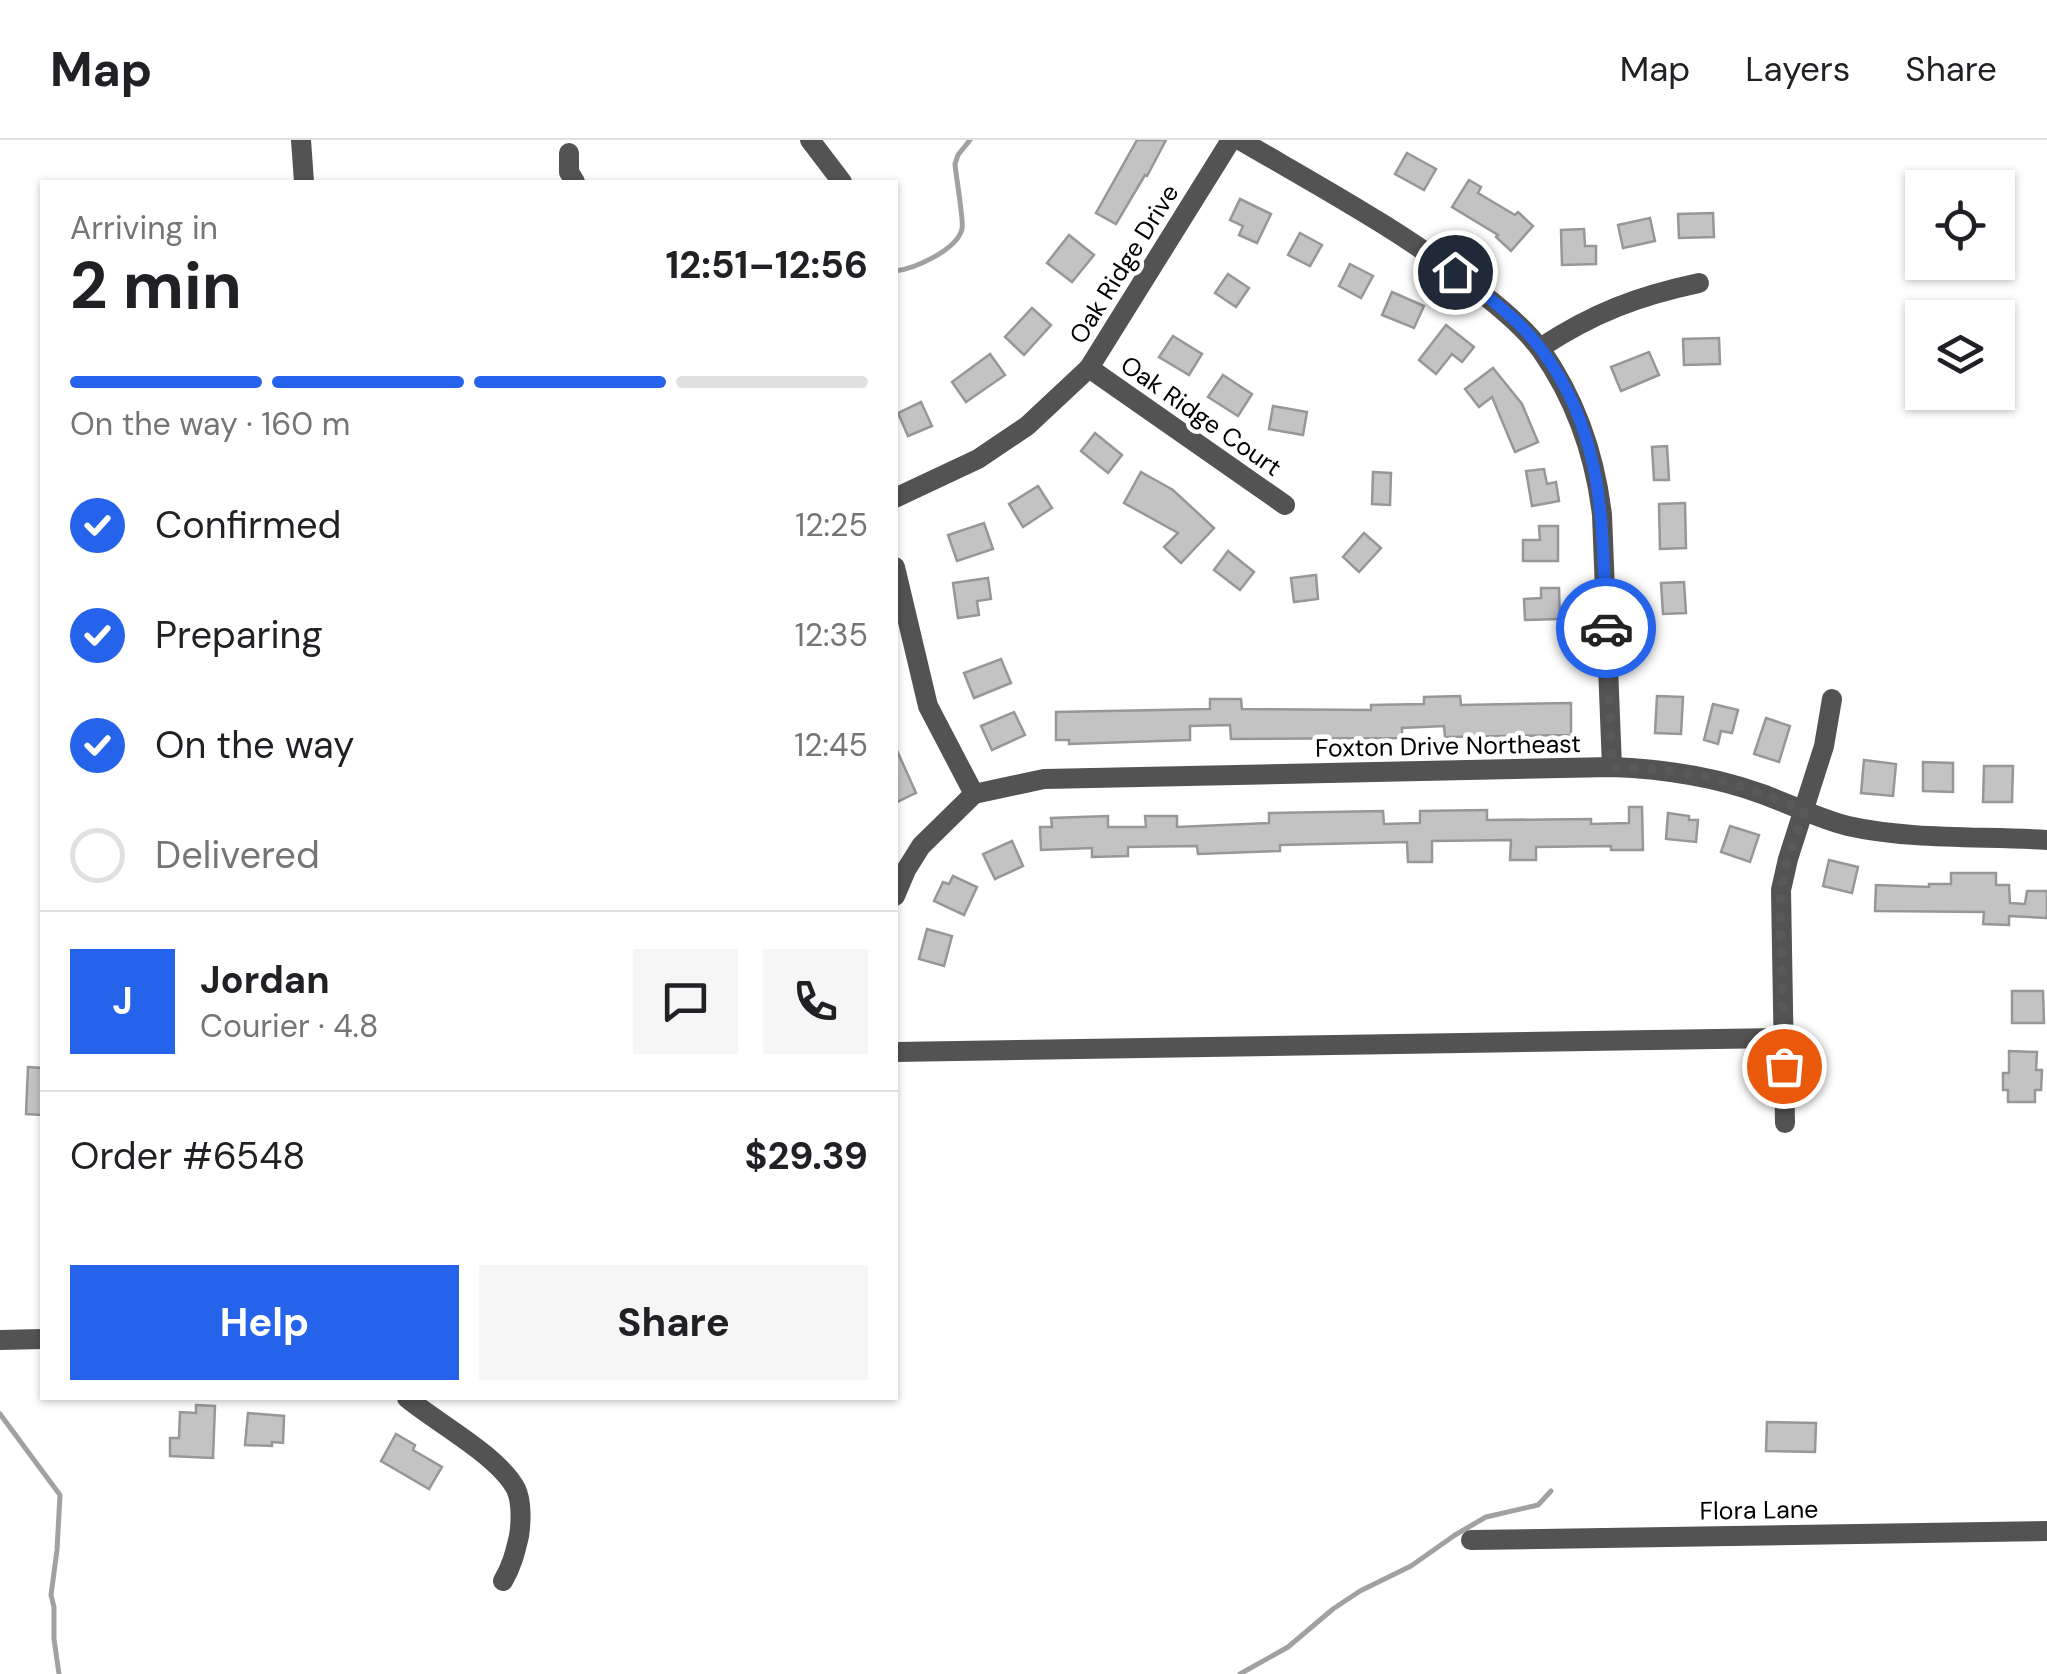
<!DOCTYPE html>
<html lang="en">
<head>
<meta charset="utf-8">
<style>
  body { margin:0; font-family:"DM Sans",sans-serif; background:#f6f6f6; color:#202124; height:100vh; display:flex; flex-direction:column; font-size:38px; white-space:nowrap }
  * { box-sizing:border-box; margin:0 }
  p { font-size:32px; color:#757577 }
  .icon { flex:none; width:55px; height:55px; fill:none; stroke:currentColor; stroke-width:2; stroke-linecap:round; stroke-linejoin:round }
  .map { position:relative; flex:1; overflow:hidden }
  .sheet { position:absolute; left:40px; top:40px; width:858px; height:1220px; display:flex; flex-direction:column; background:#fff; border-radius:0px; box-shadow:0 2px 8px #0004 }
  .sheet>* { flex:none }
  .buttons { position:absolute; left:1905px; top:30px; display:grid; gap:20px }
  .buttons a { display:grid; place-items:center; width:110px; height:110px; border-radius:0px; background:#fff; box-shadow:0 2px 8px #0004; font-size:50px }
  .pin { position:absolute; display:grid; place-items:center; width:85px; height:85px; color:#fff; margin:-42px; border:5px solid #fff; border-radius:50%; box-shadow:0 2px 10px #0007 }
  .courier { position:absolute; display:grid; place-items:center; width:100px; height:100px; margin:-50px; border:8px solid #2563eb; border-radius:50%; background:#fff; color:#222; box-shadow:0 2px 12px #0007 }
  .headline em { font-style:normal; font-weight:700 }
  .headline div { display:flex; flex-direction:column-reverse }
  .headline { display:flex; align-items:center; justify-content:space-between; height:170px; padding:0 30px }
  h1 { font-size:65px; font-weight:700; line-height:75px }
  .bar { display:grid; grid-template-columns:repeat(4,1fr); gap:15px 10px; align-content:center; height:120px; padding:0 30px }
  .bar i { height:12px; border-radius:8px; background:#e0e0e0 }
  .bar .current { background:#2563eb }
  .bar p { grid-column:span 4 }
  .line { display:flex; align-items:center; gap:25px; padding:0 30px; border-top:2px solid #e0e0e0 }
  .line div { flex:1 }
  .round { display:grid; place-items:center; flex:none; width:105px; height:105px; border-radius:0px; background:#f6f6f6 }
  ol { padding:0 30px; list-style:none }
  li { display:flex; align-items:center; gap:30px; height:110px }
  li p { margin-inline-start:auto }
  li .icon { padding:10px; border-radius:50%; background:#2563eb; color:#fff; stroke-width:4 }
  li:last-child { color:#757577 }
  li i { width:55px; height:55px; border:5px solid #e0e0e0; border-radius:50% }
  .action { display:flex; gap:20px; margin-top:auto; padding:20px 30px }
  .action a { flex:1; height:115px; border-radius:0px; background:#2563eb; color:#fff; font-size:40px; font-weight:700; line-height:115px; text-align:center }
  .action a+a { background:#f6f6f6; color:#202124 }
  header { display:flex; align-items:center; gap:60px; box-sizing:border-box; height:140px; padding:0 50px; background:#fff; border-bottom:2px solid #e0e0e0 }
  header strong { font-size:48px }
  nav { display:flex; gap:55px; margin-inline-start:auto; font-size:35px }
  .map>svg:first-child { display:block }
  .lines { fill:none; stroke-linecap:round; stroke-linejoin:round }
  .stream { stroke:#a1a1a1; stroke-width:5 }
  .building { fill:#c3c3c3; stroke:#979797; stroke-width:2.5 }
  .minor { stroke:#535353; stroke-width:20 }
  .done { stroke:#595959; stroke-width:10; stroke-dasharray:0 18 }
  .route { stroke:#2563eb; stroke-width:12 }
  .labels { text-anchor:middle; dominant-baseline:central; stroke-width:9; stroke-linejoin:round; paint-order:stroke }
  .street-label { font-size:25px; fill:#000; stroke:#fff }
</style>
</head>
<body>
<header>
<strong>Map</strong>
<nav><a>Map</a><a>Layers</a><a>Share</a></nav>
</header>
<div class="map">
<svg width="2047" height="1534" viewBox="0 0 2047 1534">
  <rect width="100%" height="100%" fill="#fff"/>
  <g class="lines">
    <g class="stream">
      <path d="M 895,131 C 914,129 957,110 962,89 C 964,81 956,37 955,24 L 958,15 L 970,0"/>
      <path d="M 0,1274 L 60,1355 L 57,1410 L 51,1455 L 54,1467 L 54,1499 L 59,1534"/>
      <path d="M 1240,1534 L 1288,1507 L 1333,1469 L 1360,1451 L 1411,1426 L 1455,1395 L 1486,1377 L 1538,1365 L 1551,1351"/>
    </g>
  </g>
  <g class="building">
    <path d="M 1137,0 L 1166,0 L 1147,36 L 1145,35 L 1116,84 L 1096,73 Z"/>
    <path d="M 1407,13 L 1436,29 L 1424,50 L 1395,34 Z"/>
    <path d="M 1469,40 L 1481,47 L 1478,53 L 1515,75 L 1518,72 L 1533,86 L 1511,111 L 1496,97 L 1498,95 L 1452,67 Z"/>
    <path d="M 1240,59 L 1271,74 L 1257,103 L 1239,95 L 1243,86 L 1230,80 Z"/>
    <path d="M 1713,73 L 1714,97 L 1679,98 L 1678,74 Z"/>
    <path d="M 1650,78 L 1655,101 L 1623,108 L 1618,85 Z"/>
    <path d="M 1584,89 L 1585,106 L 1596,106 L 1596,124 L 1562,125 L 1561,90 Z"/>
    <path d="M 1300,93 L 1322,105 L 1310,126 L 1288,115 Z"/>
    <path d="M 1069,95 L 1094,115 L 1072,142 L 1047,123 Z"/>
    <path d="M 1350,124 L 1373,136 L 1361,158 L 1339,146 Z"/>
    <path d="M 1228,134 L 1249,148 L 1236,167 L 1215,153 Z"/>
    <path d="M 1392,152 L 1424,166 L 1414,188 L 1382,175 Z"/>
    <path d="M 1032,168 L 1051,185 L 1024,215 L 1005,197 Z"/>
    <path d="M 1446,185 L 1474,207 L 1462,222 L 1452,214 L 1436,234 L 1419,220 Z"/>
    <path d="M 1173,196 L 1202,214 L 1189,235 L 1159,217 Z"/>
    <path d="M 1719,198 L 1720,224 L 1684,225 L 1683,199 Z"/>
    <path d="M 1649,212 L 1659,235 L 1621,251 L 1611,227 Z"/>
    <path d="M 990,214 L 1005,235 L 966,262 L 952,242 Z"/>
    <path d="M 1493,228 L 1522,264 L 1538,302 L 1515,312 L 1492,257 L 1479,267 L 1465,249 Z"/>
    <path d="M 1223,235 L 1252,254 L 1238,276 L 1208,257 Z"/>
    <path d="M 921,262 L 932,286 L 908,296 L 898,273 Z"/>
    <path d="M 1273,266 L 1307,272 L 1303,295 L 1269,289 Z"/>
    <path d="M 1095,293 L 1122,315 L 1108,333 L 1081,311 Z"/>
    <path d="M 1667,306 L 1669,340 L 1654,340 L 1652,307 Z"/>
    <path d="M 1544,329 L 1547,344 L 1556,342 L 1559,361 L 1532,366 L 1526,331 Z"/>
    <path d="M 1141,332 L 1173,350 L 1214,388 L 1181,423 L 1164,407 L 1178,393 L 1124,363 Z"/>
    <path d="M 1373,332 L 1391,333 L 1390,365 L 1372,364 Z"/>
    <path d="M 1038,346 L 1052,368 L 1023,387 L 1009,364 Z"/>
    <path d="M 1685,363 L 1686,408 L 1660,409 L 1659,364 Z"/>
    <path d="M 984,383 L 993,409 L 957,421 L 948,395 Z"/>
    <path d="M 1539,386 L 1558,386 L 1558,421 L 1523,421 L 1523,400 L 1540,400 Z"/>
    <path d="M 1364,393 L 1381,408 L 1359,432 L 1343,417 Z"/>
    <path d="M 1228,411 L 1254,432 L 1240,450 L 1214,430 Z"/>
    <path d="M 1316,435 L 1318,459 L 1294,462 L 1291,438 Z"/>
    <path d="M 988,438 L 991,459 L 977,461 L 979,475 L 958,478 L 953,443 Z"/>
    <path d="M 1684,442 L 1686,473 L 1663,474 L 1661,443 Z"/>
    <path d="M 1541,448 L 1559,448 L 1560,479 L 1525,480 L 1524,459 L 1541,458 Z"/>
    <path d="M 1001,519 L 1011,543 L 974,558 L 964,533 Z"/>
    <path d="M 1460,556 L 1461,565 L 1571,563 L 1571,595 L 1445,597 L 1444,586 L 1402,588 L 1402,598 L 1231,599 L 1230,585 L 1190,586 L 1190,600 L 1069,604 L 1069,600 L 1056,600 L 1056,572 L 1210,569 L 1210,559 L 1241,559 L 1242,569 L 1371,570 L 1371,565 L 1424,564 L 1424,557 Z"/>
    <path d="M 1657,556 L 1683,557 L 1681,594 L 1655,593 Z"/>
    <path d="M 1713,564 L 1738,570 L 1732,593 L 1721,591 L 1718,604 L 1704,600 Z"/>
    <path d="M 1014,572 L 1025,595 L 992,610 L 981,586 Z"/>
    <path d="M 1766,578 L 1790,586 L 1779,622 L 1754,614 Z"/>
    <path d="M 895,606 L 916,653 L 895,663 Z"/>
    <path d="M 1864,620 L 1896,624 L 1893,656 L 1861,653 Z"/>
    <path d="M 1923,622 L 1953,623 L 1953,652 L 1923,651 Z"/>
    <path d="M 1984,626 L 2013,626 L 2012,662 L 1983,662 Z"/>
    <path d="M 1629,667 L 1642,667 L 1643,710 L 1611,710 L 1611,706 L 1536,707 L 1536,720 L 1510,720 L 1511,700 L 1432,701 L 1432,722 L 1408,722 L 1407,702 L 1280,705 L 1280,711 L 1198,714 L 1197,706 L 1128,707 L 1128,716 L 1092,717 L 1092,708 L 1041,710 L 1040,687 L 1052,687 L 1051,678 L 1108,676 L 1108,687 L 1146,687 L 1145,676 L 1177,676 L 1177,687 L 1269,683 L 1269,673 L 1383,671 L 1384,684 L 1420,683 L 1420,671 L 1487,670 L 1487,680 L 1591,679 L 1591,684 L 1629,683 Z"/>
    <path d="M 1668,673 L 1689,676 L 1689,680 L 1698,680 L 1696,702 L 1666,699 Z"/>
    <path d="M 1730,686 L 1759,695 L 1750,722 L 1721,712 Z"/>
    <path d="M 1012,701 L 1023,726 L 995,739 L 983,714 Z"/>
    <path d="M 1829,720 L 1858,727 L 1852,753 L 1823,746 Z"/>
    <path d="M 1951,733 L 1996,733 L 1996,745 L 2009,745 L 2010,763 L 2025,764 L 2027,751 L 2047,751 L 2047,778 L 2009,776 L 2009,785 L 1983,784 L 1984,772 L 1875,771 L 1876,745 L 1929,747 L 1929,744 L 1951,744 Z"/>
    <path d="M 953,736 L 977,747 L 964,775 L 934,761 L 943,742 L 949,744 Z"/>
    <path d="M 927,789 L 952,796 L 944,826 L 919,819 Z"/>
    <path d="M 2012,851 L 2043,851 L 2044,883 L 2012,883 Z"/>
    <path d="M 2009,911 L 2037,912 L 2036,930 L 2042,930 L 2041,950 L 2035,950 L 2035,962 L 2008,962 L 2008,950 L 2003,950 L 2003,933 L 2009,933 Z"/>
    <path d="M 28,927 L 42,928 L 42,975 L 26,974 Z"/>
    <path d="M 196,1265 L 215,1266 L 213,1318 L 170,1316 L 170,1298 L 179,1298 L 180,1272 L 196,1273 Z"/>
    <path d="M 248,1273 L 284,1276 L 283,1303 L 272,1302 L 272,1306 L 245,1305 Z"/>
    <path d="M 1767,1282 L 1816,1283 L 1815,1312 L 1766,1311 Z"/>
    <path d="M 396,1294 L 415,1305 L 413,1310 L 442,1327 L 429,1349 L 381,1321 Z"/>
  </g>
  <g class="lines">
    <g class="minor">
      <path d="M 301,0 L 304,42"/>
      <path d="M 810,0 L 842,42"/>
      <path d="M 1240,0 C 1322,48 1406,93 1480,152 C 1502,169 1525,188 1541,210 C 1576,260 1595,315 1602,375 L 1612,627"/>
      <path d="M 569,13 L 569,32 L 575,42"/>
      <path d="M 1540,208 C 1593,173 1638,156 1699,143"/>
      <path d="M 1089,228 L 1285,365"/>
      <path d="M 895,358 L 978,319 L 1027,286 L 1089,228 L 1231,0"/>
      <path d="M 895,427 L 928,566 L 974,654"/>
      <path d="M 895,756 L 906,730 L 921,706 L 974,654 L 1044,639 L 1612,627 C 1664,629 1713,636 1762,654 C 1790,664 1819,679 1848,686 C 1910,700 1983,696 2047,700"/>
      <path d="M 895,912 L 1784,898"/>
      <path d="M 1785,983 L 1781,750 L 1788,719 L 1824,606 L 1832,559"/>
      <path d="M 0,1200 L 42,1199"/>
      <path d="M 407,1258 C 437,1283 499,1316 516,1349 C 522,1362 521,1383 519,1396 C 515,1413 512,1426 503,1441"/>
      <path d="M 1471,1400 L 2047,1391"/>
    </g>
  </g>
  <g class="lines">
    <path class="done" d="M 1606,488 L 1612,628 C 1641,628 1670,630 1699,635 C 1735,643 1770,657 1805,670 L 1788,719 L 1780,750 L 1784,926"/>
    <path class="route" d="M 1455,132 C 1485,155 1518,178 1541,209 C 1606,296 1602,385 1606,488"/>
  </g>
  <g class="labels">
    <g class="street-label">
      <text transform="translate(1124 124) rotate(-58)">Oak Ridge Drive</text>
      <text transform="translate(1201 276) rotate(35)">Oak Ridge Court</text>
      <text transform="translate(1448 606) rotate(-1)">Foxton Drive Northeast</text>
      <text transform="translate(1759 1370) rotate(-1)">Flora Lane</text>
    </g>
  </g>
</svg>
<div class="buttons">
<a><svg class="icon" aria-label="locate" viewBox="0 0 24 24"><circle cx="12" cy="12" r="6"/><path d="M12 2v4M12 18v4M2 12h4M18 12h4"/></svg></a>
<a><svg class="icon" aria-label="layers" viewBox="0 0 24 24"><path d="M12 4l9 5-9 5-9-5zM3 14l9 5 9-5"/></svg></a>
</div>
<div class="pin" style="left:1784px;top:926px;background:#ea580c"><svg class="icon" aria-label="bag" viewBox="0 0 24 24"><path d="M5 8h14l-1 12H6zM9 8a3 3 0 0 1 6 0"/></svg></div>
<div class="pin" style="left:1455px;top:132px;background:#1f2937"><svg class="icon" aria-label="home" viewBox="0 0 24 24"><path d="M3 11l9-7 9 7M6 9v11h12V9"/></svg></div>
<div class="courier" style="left:1606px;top:488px"><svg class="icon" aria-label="car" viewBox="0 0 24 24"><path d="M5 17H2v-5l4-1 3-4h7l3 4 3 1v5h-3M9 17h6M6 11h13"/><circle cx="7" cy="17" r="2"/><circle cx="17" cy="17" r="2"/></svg></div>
<section class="sheet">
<div class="headline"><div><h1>2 min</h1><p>Arriving in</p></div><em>12:51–12:56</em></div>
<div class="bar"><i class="current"></i><i class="current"></i><i class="current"></i><i></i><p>On the way · 160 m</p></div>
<ol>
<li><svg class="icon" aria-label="check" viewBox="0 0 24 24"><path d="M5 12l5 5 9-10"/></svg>Confirmed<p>12:25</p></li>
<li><svg class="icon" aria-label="check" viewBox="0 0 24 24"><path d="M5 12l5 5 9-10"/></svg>Preparing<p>12:35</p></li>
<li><svg class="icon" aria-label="check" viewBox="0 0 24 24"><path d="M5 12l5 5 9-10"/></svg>On the way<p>12:45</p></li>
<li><i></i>Delivered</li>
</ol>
<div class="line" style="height:180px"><b class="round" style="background:#2563eb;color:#fff">J</b><div><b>Jordan</b><p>Courier · 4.8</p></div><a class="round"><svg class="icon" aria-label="chat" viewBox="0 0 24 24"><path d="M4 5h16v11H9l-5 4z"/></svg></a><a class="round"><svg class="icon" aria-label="phone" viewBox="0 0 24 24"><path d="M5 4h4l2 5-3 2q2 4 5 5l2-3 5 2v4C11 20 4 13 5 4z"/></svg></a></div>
<div class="line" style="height:130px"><div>Order #6548</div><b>$29.39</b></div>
<div class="action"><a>Help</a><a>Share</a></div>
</section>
</div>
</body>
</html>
